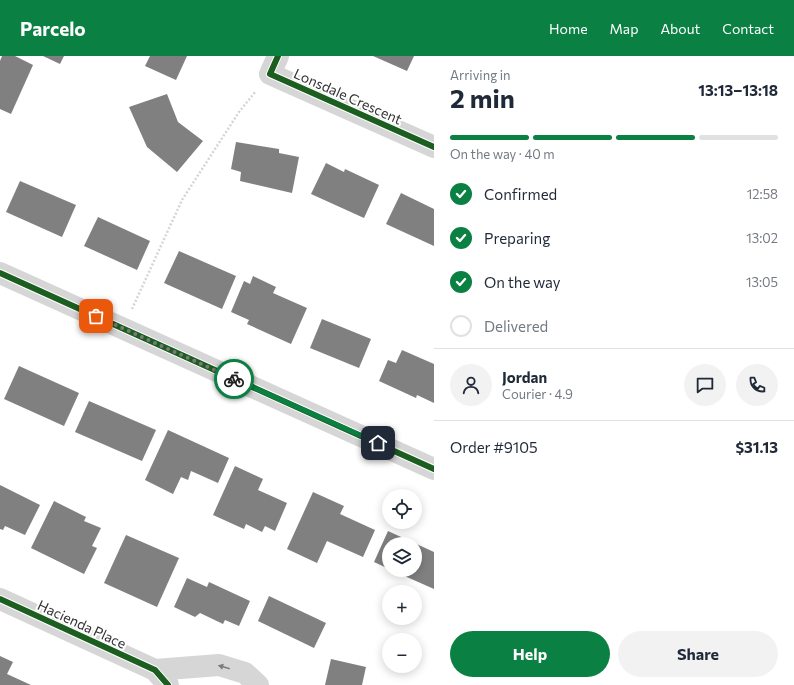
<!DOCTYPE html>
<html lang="en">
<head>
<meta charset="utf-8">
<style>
  body { margin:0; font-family:Commissioner,sans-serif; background:#f2f2f3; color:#1f2937; height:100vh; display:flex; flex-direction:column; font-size:15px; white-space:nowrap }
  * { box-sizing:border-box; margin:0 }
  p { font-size:13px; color:#747a83 }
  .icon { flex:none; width:22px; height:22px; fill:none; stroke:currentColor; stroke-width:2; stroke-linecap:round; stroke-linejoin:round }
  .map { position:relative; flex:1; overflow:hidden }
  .side { display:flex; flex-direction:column; background:#fff; width:360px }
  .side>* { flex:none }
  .controls { position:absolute; left:382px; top:433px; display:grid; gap:8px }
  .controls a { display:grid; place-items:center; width:40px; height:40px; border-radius:50%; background:#fff; box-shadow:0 2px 10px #0003; font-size:20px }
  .pin { position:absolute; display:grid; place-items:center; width:34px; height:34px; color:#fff; margin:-17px; border-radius:8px; box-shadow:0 2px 6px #0006 }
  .courier { position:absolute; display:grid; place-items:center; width:40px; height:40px; margin:-20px; border:3px solid #0b8043; border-radius:50%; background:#fff; color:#222; box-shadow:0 1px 5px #0007 }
  .head em { font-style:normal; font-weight:700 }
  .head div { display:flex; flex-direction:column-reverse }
  .head { display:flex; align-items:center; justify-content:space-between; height:68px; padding:0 16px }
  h1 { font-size:26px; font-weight:700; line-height:30px }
  .bar { display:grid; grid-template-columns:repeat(4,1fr); gap:6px 4px; align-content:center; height:48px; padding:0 16px }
  .bar i { height:5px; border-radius:3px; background:#e0e1e3 }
  .bar .active { background:#0b8043 }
  .bar p { grid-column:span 4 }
  .line { display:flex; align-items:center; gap:10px; padding:0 16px; border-top:1px solid #e0e1e3 }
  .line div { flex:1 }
  .round { display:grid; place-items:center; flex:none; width:42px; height:42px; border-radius:21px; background:#f2f2f3 }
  ol { padding:0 16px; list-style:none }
  li { display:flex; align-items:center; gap:12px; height:44px }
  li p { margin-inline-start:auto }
  li .icon { padding:4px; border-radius:50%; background:#0b8043; color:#fff; stroke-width:4 }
  li:last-child { color:#747a83 }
  li i { width:22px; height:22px; border:2px solid #e0e1e3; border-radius:50% }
  .button { display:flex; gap:8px; margin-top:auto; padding:8px 16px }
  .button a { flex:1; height:46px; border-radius:24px; background:#0b8043; color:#fff; font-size:16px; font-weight:700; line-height:46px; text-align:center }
  .button a+a { background:#f2f2f3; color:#1f2937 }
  header { display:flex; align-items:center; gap:24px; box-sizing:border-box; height:56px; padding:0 20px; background:#0b8043; color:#fff }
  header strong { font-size:19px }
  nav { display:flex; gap:22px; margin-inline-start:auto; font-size:14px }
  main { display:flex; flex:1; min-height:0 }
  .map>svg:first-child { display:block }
  .building { fill:#808080 }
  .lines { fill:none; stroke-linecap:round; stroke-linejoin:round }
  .path { stroke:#d5d5d5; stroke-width:2.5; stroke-dasharray:2 2; stroke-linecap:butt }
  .minor { stroke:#d6d6d6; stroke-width:22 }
  .tertiary { stroke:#d6d6d6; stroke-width:22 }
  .cycleway-casing { stroke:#fff; stroke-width:8 }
  .cycleway { stroke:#1b5e20; stroke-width:6 }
  .oneway { fill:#7c7c7c }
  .done { stroke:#7a7a7a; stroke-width:4; stroke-dasharray:0 7.2 }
  .route { stroke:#0b8043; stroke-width:5 }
  .labels { text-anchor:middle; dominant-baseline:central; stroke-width:4; stroke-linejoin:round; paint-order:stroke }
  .street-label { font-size:14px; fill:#323232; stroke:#fff }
</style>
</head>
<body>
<header>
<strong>Parcelo</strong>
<nav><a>Home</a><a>Map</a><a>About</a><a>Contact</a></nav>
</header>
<main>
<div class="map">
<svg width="434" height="629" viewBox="0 0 434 629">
  <rect width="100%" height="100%" fill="#fff"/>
  <g class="building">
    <path d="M 2,0 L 15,0 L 33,9 L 11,58 L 0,53 L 0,5 Z"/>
    <path d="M 43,0 L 64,0 L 60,8 Z"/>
    <path d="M 150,0 L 187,0 L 176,24 L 145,10 Z"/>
    <path d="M 373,0 L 414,0 L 407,15 Z"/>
    <path d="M 167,38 L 178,66 L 203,85 L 177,116 L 147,91 L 129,51 Z"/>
    <path d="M 236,86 L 279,93 L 279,97 L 299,101 L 292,137 L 240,125 L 241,116 L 231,113 Z"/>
    <path d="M 326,107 L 344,116 L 345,113 L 379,129 L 364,162 L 311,138 Z"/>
    <path d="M 20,125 L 76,149 L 62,181 L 6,156 Z"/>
    <path d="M 401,137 L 434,153 L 434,190 L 386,168 Z"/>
    <path d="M 98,161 L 150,185 L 137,214 L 84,190 Z"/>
    <path d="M 179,195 L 236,220 L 222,253 L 164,227 Z"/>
    <path d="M 253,220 L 276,231 L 273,237 L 307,252 L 291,288 L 247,268 L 249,264 L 231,256 L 244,225 L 250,228 Z"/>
    <path d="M 322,263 L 371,283 L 359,312 L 310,292 Z"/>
    <path d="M 402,294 L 434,308 L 434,347 L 417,339 L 416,342 L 379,325 L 388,304 L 396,307 Z"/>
    <path d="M 19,310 L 79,337 L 64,370 L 4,343 Z"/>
    <path d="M 89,345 L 156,374 L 142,405 L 75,376 Z"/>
    <path d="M 168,374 L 229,402 L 218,427 L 191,415 L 188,424 L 181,421 L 173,438 L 145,424 Z"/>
    <path d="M 235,410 L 263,423 L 258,434 L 287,447 L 275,475 L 265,470 L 262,476 L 246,468 L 244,473 L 213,459 Z"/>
    <path d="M 0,429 L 40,449 L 25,479 L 5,470 L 3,474 L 0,473 Z"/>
    <path d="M 313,436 L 344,450 L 340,458 L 375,474 L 363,501 L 327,485 L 317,507 L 287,493 Z"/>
    <path d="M 54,445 L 86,461 L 84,465 L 101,472 L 92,490 L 97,492 L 84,518 L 31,492 Z"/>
    <path d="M 388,475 L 434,496 L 434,533 L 391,514 L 415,514 L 415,488 L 389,488 L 389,513 L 374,506 Z"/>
    <path d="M 126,479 L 179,502 L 157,551 L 104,527 Z"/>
    <path d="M 187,522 L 207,531 L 209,526 L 250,545 L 239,570 L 225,564 L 223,568 L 200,557 L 195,561 L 174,551 Z"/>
    <path d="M 269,540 L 326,567 L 314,592 L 258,565 Z"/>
    <path d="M 0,600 L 13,606 L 7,618 L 31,629 L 0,629 Z"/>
    <path d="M 331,603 L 366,611 L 362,629 L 325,629 Z"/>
  </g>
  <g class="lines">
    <path class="path" d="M 132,253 L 182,144 L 239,56 L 256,35"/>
    <g class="minor">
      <path d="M 278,0 L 270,18 L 434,91"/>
      <path d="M 0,543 L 155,614 L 168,629"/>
      <path d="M 155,614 L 219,609 L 245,617 L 258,629"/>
    </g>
    <path class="tertiary" d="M 0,217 L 434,413"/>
    <g class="cycleway-casing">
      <g id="cycleway">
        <path d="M 278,0 L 270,18 L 434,91"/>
        <path d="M 0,217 L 434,413"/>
        <path d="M 0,543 L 155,614 L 168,629"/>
      </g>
    </g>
    <use href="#cycleway" class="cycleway"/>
  </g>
  <defs><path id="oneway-solid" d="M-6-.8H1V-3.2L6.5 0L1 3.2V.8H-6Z"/></defs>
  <use class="oneway" href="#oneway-solid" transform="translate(224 611) rotate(-164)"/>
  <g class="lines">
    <path class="done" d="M 96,260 L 234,323"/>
    <path class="route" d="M 234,323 L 378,387"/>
  </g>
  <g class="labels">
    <g class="street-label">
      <text transform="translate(348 40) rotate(24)">Lonsdale Crescent</text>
      <text transform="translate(82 568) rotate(25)">Hacienda Place</text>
    </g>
  </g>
</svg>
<div class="controls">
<a><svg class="icon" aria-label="locate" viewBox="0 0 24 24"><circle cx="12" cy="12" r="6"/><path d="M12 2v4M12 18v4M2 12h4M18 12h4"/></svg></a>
<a><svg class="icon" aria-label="layers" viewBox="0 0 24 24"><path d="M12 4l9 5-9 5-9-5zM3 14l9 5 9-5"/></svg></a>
<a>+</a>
<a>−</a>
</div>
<div class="pin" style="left:96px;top:260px;background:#ea580c"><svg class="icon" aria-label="bag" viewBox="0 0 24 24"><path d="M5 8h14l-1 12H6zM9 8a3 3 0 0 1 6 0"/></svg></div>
<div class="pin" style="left:378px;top:387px;background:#1f2937"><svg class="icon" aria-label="home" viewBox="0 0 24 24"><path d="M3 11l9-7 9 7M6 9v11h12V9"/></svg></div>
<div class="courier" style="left:234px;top:323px"><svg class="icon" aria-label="bike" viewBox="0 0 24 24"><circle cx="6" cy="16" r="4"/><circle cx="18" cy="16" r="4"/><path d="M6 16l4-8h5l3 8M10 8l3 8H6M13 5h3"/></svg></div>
</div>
<section class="side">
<div class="head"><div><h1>2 min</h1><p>Arriving in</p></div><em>13:13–13:18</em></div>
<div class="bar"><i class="active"></i><i class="active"></i><i class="active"></i><i></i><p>On the way · 40 m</p></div>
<ol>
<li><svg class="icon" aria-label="check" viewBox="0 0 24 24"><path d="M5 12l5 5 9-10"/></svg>Confirmed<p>12:58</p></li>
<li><svg class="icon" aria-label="check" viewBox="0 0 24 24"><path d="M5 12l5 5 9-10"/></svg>Preparing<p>13:02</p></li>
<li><svg class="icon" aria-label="check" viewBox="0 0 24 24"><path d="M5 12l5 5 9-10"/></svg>On the way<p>13:05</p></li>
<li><i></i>Delivered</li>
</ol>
<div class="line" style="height:72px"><a class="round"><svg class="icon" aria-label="person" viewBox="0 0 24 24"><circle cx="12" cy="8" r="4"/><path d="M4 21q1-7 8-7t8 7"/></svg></a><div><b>Jordan</b><p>Courier · 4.9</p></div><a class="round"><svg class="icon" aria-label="chat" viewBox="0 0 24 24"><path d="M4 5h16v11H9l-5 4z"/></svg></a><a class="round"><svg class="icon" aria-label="phone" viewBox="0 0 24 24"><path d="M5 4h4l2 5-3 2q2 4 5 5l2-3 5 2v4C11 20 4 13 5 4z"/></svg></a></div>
<div class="line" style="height:52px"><div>Order #9105</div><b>$31.13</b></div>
<div class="button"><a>Help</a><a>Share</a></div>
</section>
</main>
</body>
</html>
